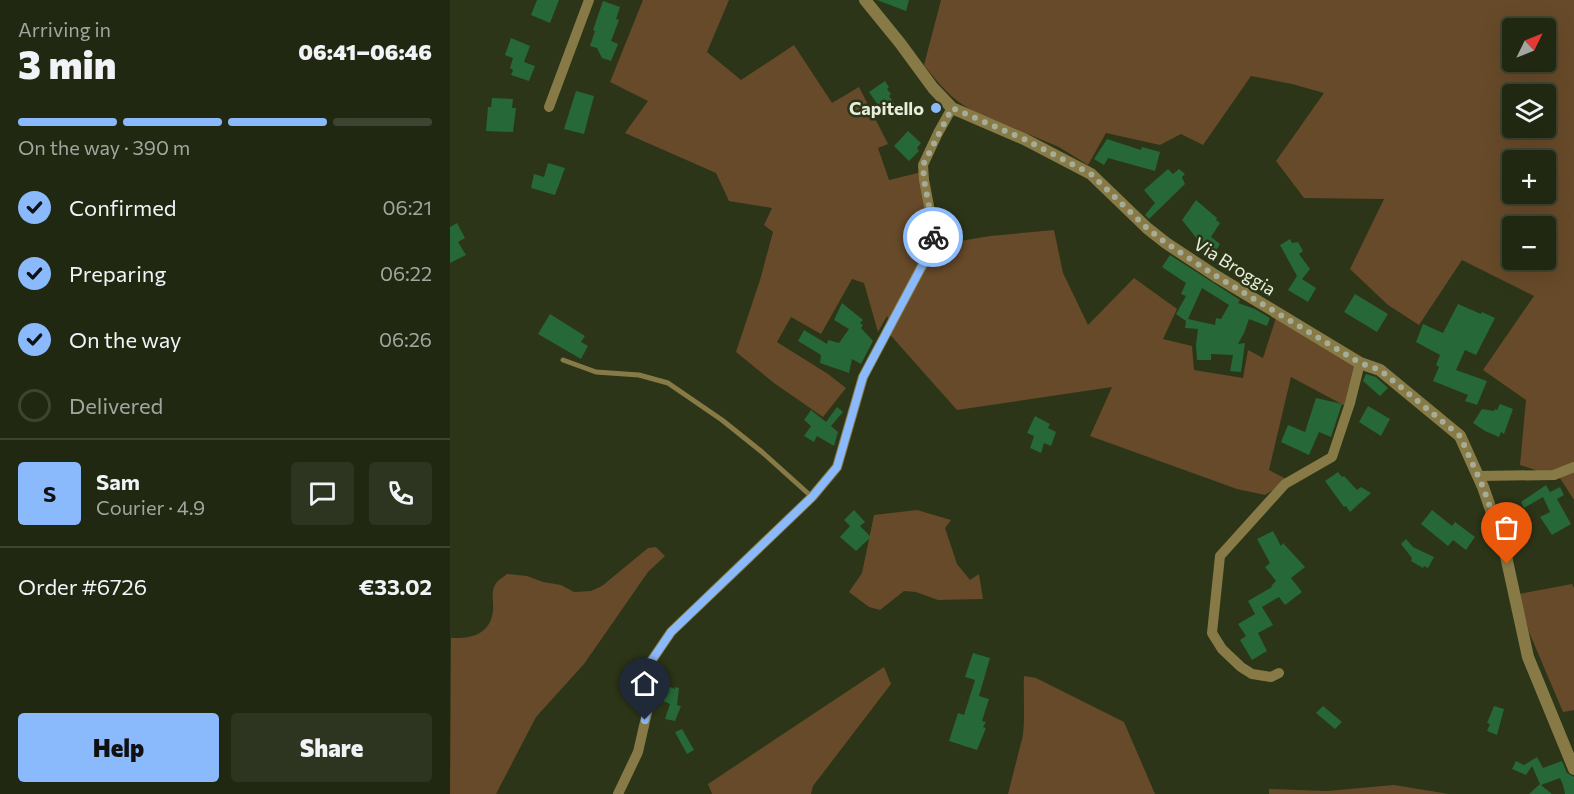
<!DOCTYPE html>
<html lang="en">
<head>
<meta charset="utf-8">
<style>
  body { margin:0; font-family:Commissioner,sans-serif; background:#2d341f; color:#f1f3f6; height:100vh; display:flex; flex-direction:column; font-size:22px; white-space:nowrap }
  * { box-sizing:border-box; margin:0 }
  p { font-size:20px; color:#a2a69f }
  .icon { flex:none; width:33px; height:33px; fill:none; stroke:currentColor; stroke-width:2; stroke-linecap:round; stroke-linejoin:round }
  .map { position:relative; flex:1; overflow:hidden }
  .side { display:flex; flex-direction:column; background:#212811; width:450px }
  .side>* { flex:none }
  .needle { width:39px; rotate:47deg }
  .fabs { position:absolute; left:1052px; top:18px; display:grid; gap:12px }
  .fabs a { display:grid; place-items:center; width:54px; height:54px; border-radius:6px; background:#212811; box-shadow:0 6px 24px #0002,0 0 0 2px #3e4431; font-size:30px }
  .pin { position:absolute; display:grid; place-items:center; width:51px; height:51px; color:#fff; margin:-62px -26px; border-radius:50% 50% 50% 0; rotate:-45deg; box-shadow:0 0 6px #0007 }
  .pin .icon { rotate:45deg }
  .courier { position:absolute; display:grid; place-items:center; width:60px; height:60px; margin:-30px; border:4px solid #8abafc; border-radius:50%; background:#fff; color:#222; box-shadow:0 2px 8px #0007 }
  .headline em { font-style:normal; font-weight:800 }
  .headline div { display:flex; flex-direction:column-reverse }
  .headline { display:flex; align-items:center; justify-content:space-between; height:102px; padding:0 18px }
  h1 { font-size:39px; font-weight:800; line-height:45px }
  .bar { display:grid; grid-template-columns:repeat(4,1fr); gap:9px 6px; align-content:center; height:72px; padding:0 18px }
  .bar i { height:8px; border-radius:4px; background:#3e4431 }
  .bar .active { background:#8abafc }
  .bar p { grid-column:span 4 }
  .line { display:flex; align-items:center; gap:15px; padding:0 18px; border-top:2px solid #3e4431 }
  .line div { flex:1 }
  .round { display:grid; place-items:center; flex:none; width:63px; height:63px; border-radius:6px; background:#2d341f }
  ol { padding:0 18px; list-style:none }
  li { display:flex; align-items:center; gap:18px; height:66px }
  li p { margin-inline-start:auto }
  li .icon { padding:6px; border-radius:50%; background:#8abafc; color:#111; stroke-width:4 }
  li:last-child { color:#a2a69f }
  li i { width:33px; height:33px; border:3px solid #3e4431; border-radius:50% }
  .action { display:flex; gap:12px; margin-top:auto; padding:12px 18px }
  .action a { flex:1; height:69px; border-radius:6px; background:#8abafc; color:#111; font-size:24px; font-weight:800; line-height:69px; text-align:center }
  .action a+a { background:#2d341f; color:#f1f3f6 }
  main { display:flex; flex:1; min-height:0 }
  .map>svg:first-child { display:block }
  .green { fill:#674a29; fill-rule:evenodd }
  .building { fill:#266837; fill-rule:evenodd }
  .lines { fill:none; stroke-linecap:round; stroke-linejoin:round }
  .service { stroke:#877a46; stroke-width:5 }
  .minor { stroke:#877a46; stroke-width:10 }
  .tertiary { stroke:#877a46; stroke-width:12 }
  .done { stroke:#a6ad97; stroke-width:6; stroke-dasharray:0 10.8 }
  .route { stroke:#8abafc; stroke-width:8 }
  .poi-dot { fill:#8abafc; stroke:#2c3517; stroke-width:2 }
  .labels { text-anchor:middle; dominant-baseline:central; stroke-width:5; stroke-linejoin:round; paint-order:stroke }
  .poi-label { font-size:18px; font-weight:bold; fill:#e8eedc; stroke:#2c3517; text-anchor:end }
  .street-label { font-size:18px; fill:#e8eedc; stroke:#2c3517 }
</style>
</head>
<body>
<main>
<section class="side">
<div class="headline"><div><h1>3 min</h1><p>Arriving in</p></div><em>06:41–06:46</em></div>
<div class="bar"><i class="active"></i><i class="active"></i><i class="active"></i><i></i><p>On the way · 390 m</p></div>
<ol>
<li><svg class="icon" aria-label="check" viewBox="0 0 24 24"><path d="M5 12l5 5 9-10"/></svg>Confirmed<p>06:21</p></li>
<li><svg class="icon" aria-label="check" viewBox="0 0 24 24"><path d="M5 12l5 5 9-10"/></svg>Preparing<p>06:22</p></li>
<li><svg class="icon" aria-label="check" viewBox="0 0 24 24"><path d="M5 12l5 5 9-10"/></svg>On the way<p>06:26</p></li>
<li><i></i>Delivered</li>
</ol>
<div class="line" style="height:108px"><b class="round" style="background:#8abafc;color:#111">S</b><div><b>Sam</b><p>Courier · 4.9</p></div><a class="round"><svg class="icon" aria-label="chat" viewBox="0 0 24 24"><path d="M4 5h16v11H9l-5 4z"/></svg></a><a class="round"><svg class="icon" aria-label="phone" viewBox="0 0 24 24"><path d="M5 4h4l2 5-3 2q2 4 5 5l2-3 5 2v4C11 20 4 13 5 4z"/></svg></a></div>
<div class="line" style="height:78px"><div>Order #6726</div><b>€33.02</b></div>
<div class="action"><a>Help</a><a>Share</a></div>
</section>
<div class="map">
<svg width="1124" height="794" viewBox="0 0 1124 794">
  <rect width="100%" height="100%" fill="#2c3517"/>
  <g class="green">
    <path d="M 193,0 L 279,0 L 257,52 L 291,80 L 344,45 L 382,103 L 409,87 L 438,144 L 428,148 L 439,180 L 472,172 L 487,245 L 540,236 L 604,230 L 613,273 L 638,325 L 684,278 L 727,309 L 713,339 L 742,346 L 744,370 L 793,378 L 798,350 L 813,358 L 827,315 L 912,364 L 899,408 L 841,377 L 819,470 L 838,480 L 815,495 L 787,489 L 640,436 L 662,387 L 507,410 L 435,329 L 439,320 L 437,316 L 428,332 L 414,283 L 402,279 L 371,334 L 341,317 L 327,342 L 378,374 L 396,388 L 373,417 L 324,383 L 286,352 L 310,280 L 323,232 L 314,225 L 322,208 L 279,201 L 266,173 L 175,133 L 198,101 L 160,82 Z"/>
    <path d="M 491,0 L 1124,0 L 1124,500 L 1110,478 L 1070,465 L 1076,400 L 1033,370 L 1084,296 L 1012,260 L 969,325 L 938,305 L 900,269 L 934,199 L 854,198 L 826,161 L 874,93 L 842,84 L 801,76 L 753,145 L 731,134 L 710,145 L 656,133 L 638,165 L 609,147 L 523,111 C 501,99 489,84 474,65 ZM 1062,28 L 1095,28 L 1095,62 L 1062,62 ZM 1062,94 L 1095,94 L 1095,128 L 1062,128 ZM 1062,160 L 1095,160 L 1095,194 L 1062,194 ZM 1062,226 L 1095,226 L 1095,260 L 1062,260 Z"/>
    <path d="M 467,510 L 501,520 L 495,528 L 507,564 L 520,580 L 529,574 L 533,599 L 488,600 L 466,592 L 454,591 L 430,610 L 419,607 L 399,592 L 412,573 L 424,515 Z"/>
    <path d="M 206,547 L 215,556 L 198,572 L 134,664 L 86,717 L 46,794 L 0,794 L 1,638 C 22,639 40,634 43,611 C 44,603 41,594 44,587 C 46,581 52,578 57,574 L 77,576 L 93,582 L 111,585 L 124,592 L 141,591 L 152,586 L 198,548 Z"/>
    <path d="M 1122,584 L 1124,588 L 1124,710 L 1113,712 L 1079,632 L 1069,594 Z"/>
    <path d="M 434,667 L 441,684 L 363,786 L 361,794 L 262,794 L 258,784 Z"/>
    <path d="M 574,676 L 586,678 L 674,722 L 705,794 L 558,794 L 571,743 C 576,731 573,692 574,676 Z"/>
    <path d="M 944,785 L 999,794 L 819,794 L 819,789 L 877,791 Z"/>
  </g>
  <g class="building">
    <path d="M 87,0 L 109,0 L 100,23 L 81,15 Z"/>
    <path d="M 427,0 L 459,0 L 456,11 Z"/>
    <path d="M 153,1 L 170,7 L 166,19 L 169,20 L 161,41 L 168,44 L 161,61 L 152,58 L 147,48 L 140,46 L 145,31 L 143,30 Z"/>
    <path d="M 61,38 L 80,46 L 74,62 L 85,66 L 79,81 L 61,75 L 63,70 L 60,68 L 63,58 L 55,55 Z"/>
    <path d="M 435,81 L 439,87 L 437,89 L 441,94 L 439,96 L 445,104 L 433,112 L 419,92 Z"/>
    <path d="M 126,91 L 144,96 L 134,134 L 114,129 Z"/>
    <path d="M 42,98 L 63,99 L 62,108 L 66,108 L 63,132 L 36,131 L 38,107 L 41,107 Z"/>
    <path d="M 458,131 L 471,143 L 467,148 L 469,151 L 459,161 L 444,146 Z"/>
    <path d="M 657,139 L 691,150 L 692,147 L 710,152 L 705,171 L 658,158 L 654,165 L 644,159 Z"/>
    <path d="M 98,163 L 115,168 L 105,195 L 81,188 L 84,174 L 94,177 Z"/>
    <path d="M 718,169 L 723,174 L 729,169 L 735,174 L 732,177 L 735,184 L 699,219 L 695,215 L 705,203 L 694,190 Z"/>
    <path d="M 746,200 L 767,218 L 766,220 L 770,223 L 761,237 L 770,244 L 765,252 L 748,240 L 732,220 Z"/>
    <path d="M 7,223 L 15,238 L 8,242 L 16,255 L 0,263 L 0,227 Z"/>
    <path d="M 840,239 L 842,243 L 848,242 L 853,251 L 849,254 L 860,269 L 852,279 L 866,288 L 858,302 L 838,290 L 847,276 L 830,245 Z"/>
    <path d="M 720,255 L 790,300 L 788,303 L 805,309 L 820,318 L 817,326 L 799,319 L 794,333 L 788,344 L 795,343 L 791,372 L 780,371 L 783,355 L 761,354 L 761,360 L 747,360 L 746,345 L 748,329 L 735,328 L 736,321 L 726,314 L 736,296 L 731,294 L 736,283 L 712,267 ZM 752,288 L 779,305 L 771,319 L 766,318 L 765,325 L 738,319 Z"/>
    <path d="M 905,294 L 938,314 L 927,332 L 894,312 Z"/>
    <path d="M 392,303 L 413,320 L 410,323 L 413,325 L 411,328 L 423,341 L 411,364 L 402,359 L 399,373 L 370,363 L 371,355 L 348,341 L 354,330 L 377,344 L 378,340 L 389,343 L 399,329 L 384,320 Z"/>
    <path d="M 1008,304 L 1031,314 L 1032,312 L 1045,318 L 1026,355 L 1015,350 L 1006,370 L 1037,381 L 1027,405 L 1015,401 L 1018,395 L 983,381 L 989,367 L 986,365 L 990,355 L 966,342 L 973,324 L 993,333 Z"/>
    <path d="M 100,314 L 135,336 L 131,342 L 138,346 L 131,359 L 88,334 Z"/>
    <path d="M 916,374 L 926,377 L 938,388 L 930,396 L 913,381 Z"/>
    <path d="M 866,398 L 892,404 L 881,437 L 869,432 L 859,455 L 831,442 L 838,425 L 855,432 Z"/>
    <path d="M 1050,404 L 1063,409 L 1054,434 L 1051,432 L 1049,437 L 1035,431 L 1023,423 L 1032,409 L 1044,411 L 1045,409 L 1047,410 Z"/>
    <path d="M 918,406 L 940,419 L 931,436 L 909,422 Z"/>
    <path d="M 387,407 L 393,412 L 381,426 L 388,432 L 384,446 L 367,436 L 364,442 L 354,436 L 361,426 L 354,420 L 361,410 L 376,422 Z"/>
    <path d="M 585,416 L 600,424 L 598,428 L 606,432 L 601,446 L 594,443 L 591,453 L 580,448 L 584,436 L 577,433 Z"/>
    <path d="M 888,472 L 892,477 L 894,476 L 907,490 L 911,487 L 921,493 L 900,512 L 896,506 L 894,507 L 875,481 Z"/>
    <path d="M 1096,485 L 1100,492 L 1110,487 L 1114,495 L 1107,499 L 1121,524 L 1102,535 L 1090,517 L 1100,512 L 1093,497 L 1074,508 L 1071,502 Z"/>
    <path d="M 404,510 L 415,522 L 410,526 L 421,537 L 406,551 L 390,537 L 400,526 L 394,520 Z"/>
    <path d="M 982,510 L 1002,526 L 1005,522 L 1025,537 L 1016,550 L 1003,540 L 998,546 L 971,524 Z"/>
    <path d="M 823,531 L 831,546 L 833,543 L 855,567 L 841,578 L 852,592 L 835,605 L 829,597 L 812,607 L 823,625 L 808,633 L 817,651 L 802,660 L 790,640 L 796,636 L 788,624 L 805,614 L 798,601 L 822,587 L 821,586 L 826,581 L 815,567 L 820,563 L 807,539 Z"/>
    <path d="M 956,539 L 963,547 L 984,557 L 978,568 L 974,566 L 973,568 L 961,561 L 962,558 L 951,544 Z"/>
    <path d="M 523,653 L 540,658 L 529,696 L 539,699 L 532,721 L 536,722 L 533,727 L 536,728 L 527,750 L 499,741 L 508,713 L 514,715 L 525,680 L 515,677 Z"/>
    <path d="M 212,684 L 225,689 L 225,687 L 229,688 L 227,705 L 231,706 L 225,721 L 215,719 L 220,704 L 207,698 Z"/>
    <path d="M 873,706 L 892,722 L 885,729 L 866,713 Z"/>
    <path d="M 1044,706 L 1054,709 L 1047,735 L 1037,731 L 1040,724 L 1037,723 Z"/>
    <path d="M 232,729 L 244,750 L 237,754 L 225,732 Z"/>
    <path d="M 1087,757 L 1093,768 L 1112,761 L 1117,773 L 1124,777 L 1124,794 L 1115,794 L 1113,785 L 1110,778 L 1091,785 L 1102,794 L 1079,794 L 1090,784 L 1082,766 L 1076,775 L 1062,769 L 1066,761 L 1074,765 Z"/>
  </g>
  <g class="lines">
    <path class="service" d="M 113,360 L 146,372 L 189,375 L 218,383 L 272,420 L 312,452 L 362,497"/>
    <g class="minor">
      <path d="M 99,107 L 139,0"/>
      <path d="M 1028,476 L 1104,475 L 1124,467"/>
      <path d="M 829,673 L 821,677 L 802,674 L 791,667 L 772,649 L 762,633 L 770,556 L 835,484 L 882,457 L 900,403 L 910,363"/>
      <path d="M 168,794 L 188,752 L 199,704 L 202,660 L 221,632 L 362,497 L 387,467 L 413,377 L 481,249 L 484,232 L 474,180 L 473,165 L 488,133 L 502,108"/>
    </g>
    <path class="tertiary" d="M 415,0 L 450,43 L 483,88 L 502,108 L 574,139 L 641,174 L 697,228 L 716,243 L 766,276 L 910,363 L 930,370 L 1010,436 L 1033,487 L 1054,547 L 1078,657 L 1124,769"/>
  </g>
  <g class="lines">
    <path class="done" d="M 483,237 L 484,232 L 474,180 L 473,165 L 502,108 L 574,139 L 641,174 L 697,228 L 716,243 L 766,276 L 910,363 L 930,370 L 1010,436 L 1033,487 L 1054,547 L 1057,564"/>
    <path class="route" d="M 195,720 L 199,704 L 202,660 L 221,632 L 362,497 L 387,467 L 413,377 L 481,249 L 483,237"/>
  </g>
  <circle class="poi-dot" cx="486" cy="108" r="6"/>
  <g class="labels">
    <g class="poi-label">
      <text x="474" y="108">Capitello</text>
    </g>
    <g class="street-label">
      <text transform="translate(785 266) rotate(32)">Via Broggia</text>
    </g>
  </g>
</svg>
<div class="fabs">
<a><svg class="needle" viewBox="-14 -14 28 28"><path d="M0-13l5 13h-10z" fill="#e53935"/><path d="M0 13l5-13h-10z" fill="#a2a69f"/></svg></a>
<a><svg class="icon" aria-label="layers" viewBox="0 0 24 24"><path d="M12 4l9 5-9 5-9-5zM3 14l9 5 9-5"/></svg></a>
<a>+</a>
<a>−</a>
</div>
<div class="pin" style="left:1057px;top:564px;background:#ea580c"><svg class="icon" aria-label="bag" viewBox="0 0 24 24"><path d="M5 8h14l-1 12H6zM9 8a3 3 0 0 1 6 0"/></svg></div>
<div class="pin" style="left:195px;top:720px;background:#1f2937"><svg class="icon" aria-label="home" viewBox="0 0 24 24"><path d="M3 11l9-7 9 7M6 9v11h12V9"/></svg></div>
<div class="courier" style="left:483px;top:237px"><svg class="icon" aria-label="bike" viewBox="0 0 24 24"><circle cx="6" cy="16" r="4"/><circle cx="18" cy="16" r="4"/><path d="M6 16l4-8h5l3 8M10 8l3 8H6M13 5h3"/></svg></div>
</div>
</main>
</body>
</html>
